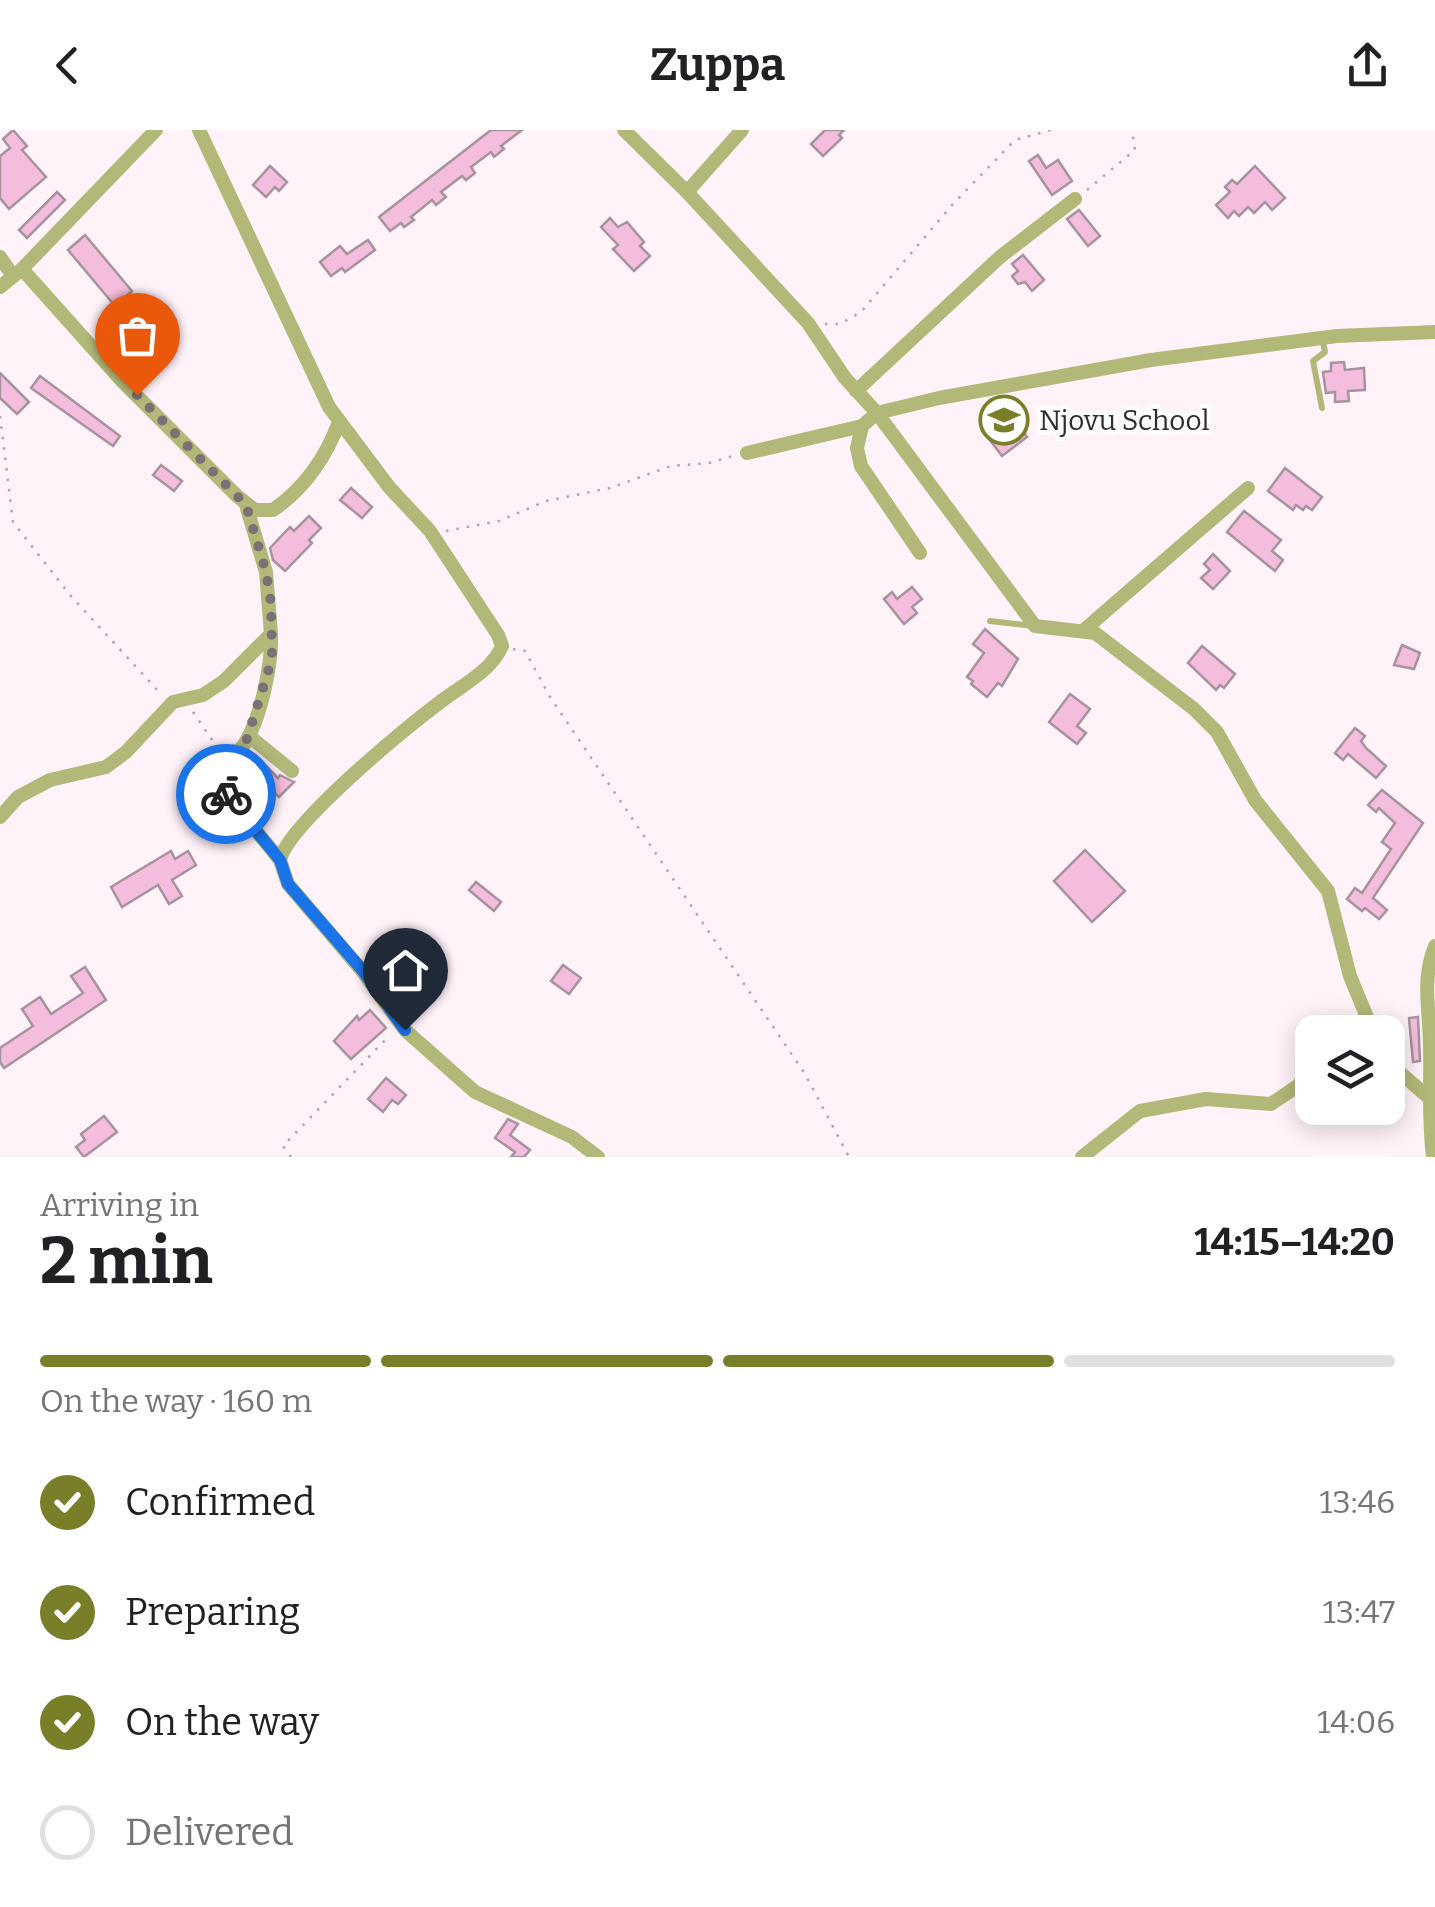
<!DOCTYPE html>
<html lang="en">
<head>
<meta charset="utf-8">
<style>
  body { margin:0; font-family:Bitter,serif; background:#f2f2f2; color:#202124; height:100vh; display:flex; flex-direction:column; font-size:38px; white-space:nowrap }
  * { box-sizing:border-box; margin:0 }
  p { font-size:32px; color:#757577 }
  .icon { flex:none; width:55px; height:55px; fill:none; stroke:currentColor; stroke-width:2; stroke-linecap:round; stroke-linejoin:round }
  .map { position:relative; height:1027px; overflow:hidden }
  .sheet { display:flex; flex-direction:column; background:#fff; flex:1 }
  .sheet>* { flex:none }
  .controls { position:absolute; left:1295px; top:885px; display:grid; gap:20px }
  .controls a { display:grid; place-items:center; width:110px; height:110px; border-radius:20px; background:#fff; box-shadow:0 5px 25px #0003; font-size:50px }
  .pin { position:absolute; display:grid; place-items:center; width:85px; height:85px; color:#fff; margin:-102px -42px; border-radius:50% 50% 50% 0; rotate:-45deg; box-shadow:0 0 10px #0007 }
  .pin .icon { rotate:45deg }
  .courier { position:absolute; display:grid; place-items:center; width:100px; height:100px; margin:-50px; border:8px solid #1a73e8; border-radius:50%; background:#fff; color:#222; box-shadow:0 2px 12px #0007 }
  .overview em { font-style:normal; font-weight:700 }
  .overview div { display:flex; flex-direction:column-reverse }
  .overview { display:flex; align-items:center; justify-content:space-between; height:170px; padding:0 40px }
  h1 { font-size:65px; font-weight:700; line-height:75px }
  .bar { display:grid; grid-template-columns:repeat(4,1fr); gap:15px 10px; align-content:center; height:120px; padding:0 40px }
  .bar i { height:12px; border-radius:8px; background:#e0e0e0 }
  .bar .on { background:#797e28 }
  .bar p { grid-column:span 4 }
  ol { padding:0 40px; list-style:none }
  li { display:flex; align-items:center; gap:30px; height:110px }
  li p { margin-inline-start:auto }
  li .icon { padding:10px; border-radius:50%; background:#797e28; color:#fff; stroke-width:4 }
  li:last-child { color:#757577 }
  li i { width:55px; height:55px; border:5px solid #e0e0e0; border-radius:50% }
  header { display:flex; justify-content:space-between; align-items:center; height:130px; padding:0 40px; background:#fff; font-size:45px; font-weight:700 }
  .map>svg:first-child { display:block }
  .building { fill:#f5bddd; stroke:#a6939d; stroke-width:2.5 }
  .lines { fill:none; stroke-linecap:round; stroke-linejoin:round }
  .path { stroke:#aea4a9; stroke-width:2.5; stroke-dasharray:2.5 8; stroke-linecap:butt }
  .lane { stroke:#b2b878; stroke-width:6 }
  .street { stroke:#b2b878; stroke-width:14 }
  .done { stroke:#7a7075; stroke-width:10; stroke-dasharray:0 18 }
  .route { stroke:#1a73e8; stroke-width:12 }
  .labels { text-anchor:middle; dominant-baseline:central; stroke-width:9; stroke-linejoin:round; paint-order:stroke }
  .poi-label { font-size:28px; fill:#322a2e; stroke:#fff; text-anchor:start }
</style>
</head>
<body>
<header><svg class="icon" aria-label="back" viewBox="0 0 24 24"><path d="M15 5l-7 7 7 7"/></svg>Zuppa<svg class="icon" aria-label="share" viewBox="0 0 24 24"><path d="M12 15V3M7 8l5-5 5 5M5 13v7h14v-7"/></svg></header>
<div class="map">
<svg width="1435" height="1027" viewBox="0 0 1435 1027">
  <rect width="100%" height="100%" fill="#fff3f9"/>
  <g class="building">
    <path d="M 13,0 L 27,16 L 22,20 L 46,47 L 9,79 L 0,68 L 0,26 L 10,18 L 3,9 Z"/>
    <path d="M 491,0 L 522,0 L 501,16 L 504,19 L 494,27 L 491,22 L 471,37 L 475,43 L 466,50 L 462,46 L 441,62 L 446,67 L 436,75 L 432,70 L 411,87 L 414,90 L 404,97 L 401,93 L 390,101 L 379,87 Z"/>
    <path d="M 825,0 L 844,0 L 839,5 L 842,8 L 823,26 L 811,14 Z"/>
    <path d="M 1038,25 L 1046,38 L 1058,30 L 1072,51 L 1052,65 L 1029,31 Z"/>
    <path d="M 270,36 L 287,52 L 279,61 L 275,57 L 266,67 L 253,55 Z"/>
    <path d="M 1255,36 L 1285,68 L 1272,80 L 1265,72 L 1254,83 L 1248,77 L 1239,86 L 1234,81 L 1228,88 L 1216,75 L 1230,62 L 1225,57 L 1232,50 L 1237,54 Z"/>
    <path d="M 57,62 L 65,70 L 27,108 L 19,100 Z"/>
    <path d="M 1079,80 L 1100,106 L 1088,116 L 1067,89 Z"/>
    <path d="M 610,88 L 618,97 L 627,92 L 644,112 L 640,116 L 650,126 L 634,141 L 613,119 L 618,115 L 601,97 Z"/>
    <path d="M 85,105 L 132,161 L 115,176 L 68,120 Z"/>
    <path d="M 368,110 L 375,120 L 345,142 L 342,138 L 331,146 L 320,132 L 340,116 L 347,124 Z"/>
    <path d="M 1023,125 L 1044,150 L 1032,161 L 1025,152 L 1018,154 L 1012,146 L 1018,141 L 1012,134 Z"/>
    <path d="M 1344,232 L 1345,240 L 1364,238 L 1365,260 L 1348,261 L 1349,271 L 1335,272 L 1335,262 L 1326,263 L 1323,242 L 1331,241 L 1331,233 Z"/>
    <path d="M 0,243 L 29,272 L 17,284 L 0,268 Z"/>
    <path d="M 40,246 L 120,306 L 113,316 L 31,258 Z"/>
    <path d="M 1014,289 L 1027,307 L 1002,326 L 983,301 L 997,290 L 1003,298 Z"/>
    <path d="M 161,335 L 182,351 L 174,361 L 153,345 Z"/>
    <path d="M 1285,338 L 1322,367 L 1312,380 L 1306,376 L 1303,380 L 1296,375 L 1293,380 L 1268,361 Z"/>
    <path d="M 351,358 L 372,377 L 362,388 L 340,370 Z"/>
    <path d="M 1244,381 L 1281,410 L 1272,421 L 1283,430 L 1275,441 L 1227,402 Z"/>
    <path d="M 309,386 L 321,398 L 309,410 L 312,413 L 285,441 L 273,430 L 270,418 L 290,397 L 294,401 Z"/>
    <path d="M 1213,424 L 1230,441 L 1213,459 L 1201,448 L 1210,440 L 1204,434 Z"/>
    <path d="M 912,457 L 922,469 L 912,477 L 917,483 L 904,494 L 884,469 L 892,462 L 897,469 Z"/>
    <path d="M 985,499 L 1018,529 L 1002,556 L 998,553 L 987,567 L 971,554 L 973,551 L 967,547 L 984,523 L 973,514 Z"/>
    <path d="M 1402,515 L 1420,523 L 1414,539 L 1394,535 Z"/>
    <path d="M 1202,516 L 1235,544 L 1224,558 L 1220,555 L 1216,560 L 1188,533 Z"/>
    <path d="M 1070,564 L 1090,579 L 1077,596 L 1086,603 L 1077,614 L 1049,592 Z"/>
    <path d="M 1355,598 L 1365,606 L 1361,611 L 1366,618 L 1386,636 L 1376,648 L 1348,624 L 1343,630 L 1335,623 Z"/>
    <path d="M 266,636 L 278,648 L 280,645 L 294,652 L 279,667 L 258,645 Z"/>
    <path d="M 1382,660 L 1423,693 L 1373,768 L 1387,780 L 1379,789 L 1365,778 L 1362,781 L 1347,769 L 1355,758 L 1362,763 L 1391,719 L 1382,712 L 1395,693 L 1379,678 L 1376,682 L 1368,675 Z"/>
    <path d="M 1085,720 L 1125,761 L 1092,792 L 1054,751 Z"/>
    <path d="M 171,721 L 175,729 L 188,721 L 196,735 L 172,750 L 182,766 L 169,774 L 158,755 L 122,777 L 111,757 Z"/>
    <path d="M 476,752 L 501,772 L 494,781 L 469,760 Z"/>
    <path d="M 563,835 L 581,848 L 569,864 L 551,851 Z"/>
    <path d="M 85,837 L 106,870 L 4,938 L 0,932 L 0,918 L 33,896 L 22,879 L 40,867 L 51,884 L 83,863 L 71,846 Z"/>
    <path d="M 370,880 L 386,898 L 351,929 L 334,911 L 357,886 L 359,890 Z"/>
    <path d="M 1418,887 L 1420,931 L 1413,932 L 1409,888 Z"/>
    <path d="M 386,948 L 406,965 L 398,974 L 392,970 L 383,982 L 368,969 Z"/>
    <path d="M 104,986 L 117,1002 L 84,1027 L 76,1017 L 85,1010 L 81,1004 Z"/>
    <path d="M 508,989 L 518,994 L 510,1005 L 530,1020 L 524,1027 L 511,1027 L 515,1022 L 495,1008 Z"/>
  </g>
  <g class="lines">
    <g class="path">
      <path d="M 1087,60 L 1135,20 L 1132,0"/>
      <path d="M 825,194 L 840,194 L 861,182 L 952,75 L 1015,10 L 1051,0"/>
      <path d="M 0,286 L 13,392 L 70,465 L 160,563"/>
      <path d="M 446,401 L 499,391 L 546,371 L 610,358 L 671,336 L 709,333 L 736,325"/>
      <path d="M 513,519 L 525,521 L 550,567 L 805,944 L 849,1027"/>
      <path d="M 193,582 L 219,620"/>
      <path d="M 234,644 L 254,675"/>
      <path d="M 291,1027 L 283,1016 L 390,905"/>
    </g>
    <g class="lane">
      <path d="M 1322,278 L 1313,231 L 1325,222 L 1322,208"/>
      <path d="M 990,491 L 1034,496"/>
    </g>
    <g class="street">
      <path d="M 199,0 L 329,277 L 389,357 L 430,401 L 498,505 L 502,516 C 492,541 459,557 439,573 C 405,598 288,695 280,730"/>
      <path d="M 624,0 L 687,62 L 808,193 L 845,248 L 877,283 L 1035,496 L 1095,503 L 1194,579 L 1217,602 L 1255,670 L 1328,761 L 1350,846 L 1373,902"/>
      <path d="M 687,62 L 742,0"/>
      <path d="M 0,127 L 13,146"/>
      <path d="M 22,139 L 123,252 L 237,366 L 255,380 L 273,380 C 305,358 326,327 339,292"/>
      <path d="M 0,157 L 22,139 L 156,0"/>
      <path d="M 856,261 L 1000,127 L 1075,69"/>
      <path d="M 862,296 L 857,318 L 861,336 L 920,423"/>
      <path d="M 747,323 L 862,296 L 877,283 L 939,268 L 1151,230 L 1337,206 L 1435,202"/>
      <path d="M 1084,500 L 1248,358"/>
      <path d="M 271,504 C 272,535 261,587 245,613 C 240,623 222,635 212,647 L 280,730 L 288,754 L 363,842 L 405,900 L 475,962 L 572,1007 L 598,1027"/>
      <path d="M 249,606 L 292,641"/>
      <path d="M 0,687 L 18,667 L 50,650 L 106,637 L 126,622 L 173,572 L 203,565 L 224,551 L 271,504 L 266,442 L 246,375"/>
      <path d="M 1333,902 L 1367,889"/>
      <path d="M 1388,932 L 1428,967"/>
      <path d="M 1082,1027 L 1140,981 L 1206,969 L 1271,974 L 1299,955 L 1312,931"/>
      <path d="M 1433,1027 C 1428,986 1431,957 1430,917 C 1430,880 1421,851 1435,816"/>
    </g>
  </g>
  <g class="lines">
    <path class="done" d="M 137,265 L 246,375 L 266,442 L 271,473 L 272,524 L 268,542 L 244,618 L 225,630 L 212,647 L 226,664"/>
    <path class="route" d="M 226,664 L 280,730 L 288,754 L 364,842 L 405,900"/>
  </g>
  <defs>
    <g id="school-ring" transform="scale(2.5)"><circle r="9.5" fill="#fff" stroke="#797e28" stroke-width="1.5"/><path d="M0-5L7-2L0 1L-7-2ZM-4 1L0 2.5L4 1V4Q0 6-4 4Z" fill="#797e28"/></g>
  </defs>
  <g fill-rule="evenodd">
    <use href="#school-ring" x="1004" y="290"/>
  </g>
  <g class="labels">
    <g class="poi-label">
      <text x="1039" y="290">Njovu School</text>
    </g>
  </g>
</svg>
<div class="controls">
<a><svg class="icon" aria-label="layers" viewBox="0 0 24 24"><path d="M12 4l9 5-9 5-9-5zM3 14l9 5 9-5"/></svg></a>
</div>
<div class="pin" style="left:137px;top:265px;background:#ea580c"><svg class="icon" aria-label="bag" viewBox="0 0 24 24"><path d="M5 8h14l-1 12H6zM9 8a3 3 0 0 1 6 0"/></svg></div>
<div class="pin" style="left:405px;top:900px;background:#1f2937"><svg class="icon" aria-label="home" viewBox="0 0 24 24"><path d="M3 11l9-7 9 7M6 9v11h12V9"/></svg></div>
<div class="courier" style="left:226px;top:664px"><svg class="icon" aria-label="bike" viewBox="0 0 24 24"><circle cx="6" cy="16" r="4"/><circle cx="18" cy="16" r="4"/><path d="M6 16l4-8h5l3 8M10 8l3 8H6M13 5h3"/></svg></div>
</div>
<section class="sheet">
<div class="overview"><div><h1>2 min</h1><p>Arriving in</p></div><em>14:15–14:20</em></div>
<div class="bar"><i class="on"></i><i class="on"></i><i class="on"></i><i></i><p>On the way · 160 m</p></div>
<ol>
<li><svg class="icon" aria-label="check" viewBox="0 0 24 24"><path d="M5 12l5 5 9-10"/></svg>Confirmed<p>13:46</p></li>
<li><svg class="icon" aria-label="check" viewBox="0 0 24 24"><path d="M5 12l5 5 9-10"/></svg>Preparing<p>13:47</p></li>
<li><svg class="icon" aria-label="check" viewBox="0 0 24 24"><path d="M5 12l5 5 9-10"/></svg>On the way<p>14:06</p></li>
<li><i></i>Delivered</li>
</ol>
</section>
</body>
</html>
